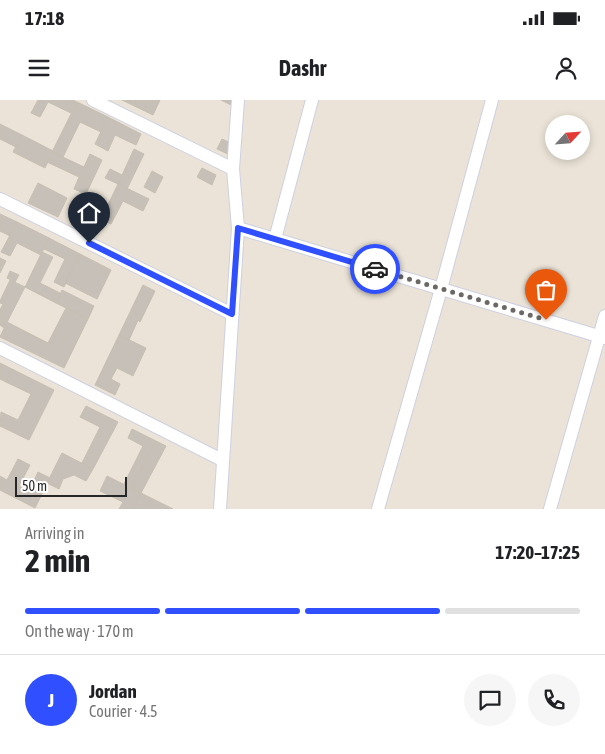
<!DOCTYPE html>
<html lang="en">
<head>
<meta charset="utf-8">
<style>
  body { margin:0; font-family:"Asap Condensed",sans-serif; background:#f6f6f6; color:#202124; height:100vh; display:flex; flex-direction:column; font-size:19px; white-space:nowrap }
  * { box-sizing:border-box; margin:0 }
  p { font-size:16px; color:#757577 }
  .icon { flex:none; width:28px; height:28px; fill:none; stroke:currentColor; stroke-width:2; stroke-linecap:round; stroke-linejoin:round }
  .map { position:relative; height:409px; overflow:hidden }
  .sheet { display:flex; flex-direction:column; background:#fff; flex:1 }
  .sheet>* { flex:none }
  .needle { width:32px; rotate:64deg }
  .tools { position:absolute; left:545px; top:15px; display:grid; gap:10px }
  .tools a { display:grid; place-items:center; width:45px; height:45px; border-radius:50%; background:#fff; box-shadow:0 2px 8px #0003; font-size:25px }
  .scale { position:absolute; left:15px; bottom:12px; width:112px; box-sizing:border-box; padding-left:5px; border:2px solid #272727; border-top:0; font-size:14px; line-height:18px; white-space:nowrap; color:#272727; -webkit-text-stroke:4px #fff; paint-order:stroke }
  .pin { position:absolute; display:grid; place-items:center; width:42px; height:42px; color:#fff; margin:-51px -21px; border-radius:50% 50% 50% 0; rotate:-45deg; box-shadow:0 0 5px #0007 }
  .pin .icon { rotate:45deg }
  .courier { position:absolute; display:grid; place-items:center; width:50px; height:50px; margin:-25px; border:4px solid #3050ff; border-radius:50%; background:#fff; color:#222; box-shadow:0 1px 6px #0007 }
  .head em { font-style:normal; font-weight:700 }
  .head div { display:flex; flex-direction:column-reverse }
  .head { display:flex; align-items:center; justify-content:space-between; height:85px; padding:0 25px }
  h1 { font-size:32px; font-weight:700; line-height:38px }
  .bar { display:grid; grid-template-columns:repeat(4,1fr); gap:8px 5px; align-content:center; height:60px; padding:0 25px }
  .bar i { height:6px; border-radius:4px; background:#e0e0e0 }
  .bar .active { background:#3050ff }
  .bar p { grid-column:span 4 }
  .line { display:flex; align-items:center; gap:12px; padding:0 25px; border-top:1px solid #e0e0e0 }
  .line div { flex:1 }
  .round { display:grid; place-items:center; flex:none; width:52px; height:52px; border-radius:26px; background:#f6f6f6 }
  .status { display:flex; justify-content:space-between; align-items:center; height:35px; padding:0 25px; background:#fff; direction:ltr }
  .status svg { height:14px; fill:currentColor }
  header { display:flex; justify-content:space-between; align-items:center; height:65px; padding:0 25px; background:#fff; font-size:22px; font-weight:700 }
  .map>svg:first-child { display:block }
  .building { fill:#c6c0b8; stroke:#c6bfb1 }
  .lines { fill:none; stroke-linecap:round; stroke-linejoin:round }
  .minor-casing { stroke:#cdd0e2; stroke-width:14 }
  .minor { stroke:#fff; stroke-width:12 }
  .done { stroke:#6c6965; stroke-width:5; stroke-dasharray:0 9 }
  .route { stroke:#3050ff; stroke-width:6 }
</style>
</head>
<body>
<div class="status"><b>17:18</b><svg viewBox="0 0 49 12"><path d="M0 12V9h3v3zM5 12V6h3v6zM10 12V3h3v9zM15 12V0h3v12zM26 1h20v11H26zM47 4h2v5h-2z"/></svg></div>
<header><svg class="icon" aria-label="menu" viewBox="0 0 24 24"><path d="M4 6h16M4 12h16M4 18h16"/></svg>Dashr<svg class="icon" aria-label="person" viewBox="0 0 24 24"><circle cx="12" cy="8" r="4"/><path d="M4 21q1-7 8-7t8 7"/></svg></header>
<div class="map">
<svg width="605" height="409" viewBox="0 0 605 409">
  <rect width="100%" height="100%" fill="#ebe3d7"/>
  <g class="building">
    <path d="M 38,0 L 73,0 L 77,2 L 71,13 L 48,2 L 40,17 L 31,13 Z"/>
    <path d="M 122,0 L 160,0 L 153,15 Z"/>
    <path d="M 221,0 L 234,0 L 233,6 Z"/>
    <path d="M 77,2 L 108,17 L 101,32 L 80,22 L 63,57 L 52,52 Z"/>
    <path d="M 108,17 L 141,34 L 136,45 L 115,35 L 108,51 L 95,44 Z"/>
    <path d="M 0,24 L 22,35 L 16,47 L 0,39 Z"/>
    <path d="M 22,35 L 53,51 L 45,68 L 13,52 Z"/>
    <path d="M 222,39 L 233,44 L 232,56 L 217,49 Z"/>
    <path d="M 134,49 L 144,54 L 127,89 L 118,84 Z"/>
    <path d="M 52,52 L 84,67 L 90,54 L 102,60 L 86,94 L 74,89 L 79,77 L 47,62 Z"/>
    <path d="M 202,68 L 216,75 L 212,85 L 197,77 Z"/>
    <path d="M 110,69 L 122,75 L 118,84 L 105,78 Z"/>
    <path d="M 152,71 L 163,77 L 155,93 L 144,87 Z"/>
    <path d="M 38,83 L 67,98 L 58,117 L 28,103 Z"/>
    <path d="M 118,84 L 149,99 L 143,111 L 123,101 L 111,124 L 101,119 Z"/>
    <path d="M 0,114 L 17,122 L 10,136 L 0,131 Z"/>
    <path d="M 17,122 L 49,138 L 41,155 L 17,143 L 10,156 L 1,152 Z"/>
    <path d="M 49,138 L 80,154 L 64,187 L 54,182 L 65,159 L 44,149 Z"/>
    <path d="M 42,152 L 53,157 L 40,183 L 60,193 L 56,203 L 25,187 Z"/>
    <path d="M 80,154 L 111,170 L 97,199 L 65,183 Z"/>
    <path d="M 0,158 L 6,161 L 0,173 Z"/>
    <path d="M 10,171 L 19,175 L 15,182 L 7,178 Z"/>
    <path d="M 10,180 L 25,187 L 4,228 L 0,225 L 0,210 L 3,204 L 0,203 L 0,201 Z"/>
    <path d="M 143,185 L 155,191 L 140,222 L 138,220 L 129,240 L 119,235 Z"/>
    <path d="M 62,190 L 94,206 L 88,219 L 56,203 Z"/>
    <path d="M 66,208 L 88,219 L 64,268 L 0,237 L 7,222 L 48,243 Z"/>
    <path d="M 119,235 L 146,248 L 133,276 L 117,268 L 111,279 L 120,284 L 115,295 L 95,285 Z"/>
    <path d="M 0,263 L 12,269 L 6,282 L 0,279 Z"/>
    <path d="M 12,269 L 54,290 L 29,340 L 0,326 L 1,312 L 18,320 L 31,294 L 6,282 Z"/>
    <path d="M 86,306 L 118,322 L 93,369 L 82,363 L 100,327 L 80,317 Z"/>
    <path d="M 132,329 L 156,341 L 132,388 L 124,384 L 143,346 L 128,338 Z"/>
    <path d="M 156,341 L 166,346 L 141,393 L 132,388 Z"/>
    <path d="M 62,353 L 93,369 L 86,381 L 74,375 L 63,379 L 59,389 L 47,383 Z"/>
    <path d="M 18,359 L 30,365 L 19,386 L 29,391 L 38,372 L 50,378 L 35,408 L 0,390 L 0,376 L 7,380 Z"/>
    <path d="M 107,376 L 141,393 L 133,409 L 119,409 L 123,402 L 100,391 Z"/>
    <path d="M 141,393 L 173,409 L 133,409 Z"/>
  </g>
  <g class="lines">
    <g class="minor-casing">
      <g id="minor">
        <path d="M 93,0 L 233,69"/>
        <path d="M 0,99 L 232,214"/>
        <path d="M 238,128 L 605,238"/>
        <path d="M 275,139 L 312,0"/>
        <path d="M 0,248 L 222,360"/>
        <path d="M 220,409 L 238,128 L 233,69 L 238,0"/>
        <path d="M 378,409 L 441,189 L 492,0"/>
        <path d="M 550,409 L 605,216"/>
      </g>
    </g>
    <use href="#minor" class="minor"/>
  </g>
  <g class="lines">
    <path class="done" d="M 375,169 L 546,220"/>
    <path class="route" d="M 89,143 L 232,214 L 238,128 L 375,169"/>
  </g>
</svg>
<div class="tools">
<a><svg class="needle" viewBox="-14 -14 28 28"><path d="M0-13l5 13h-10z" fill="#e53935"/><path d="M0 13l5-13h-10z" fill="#757577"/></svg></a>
</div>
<div class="scale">50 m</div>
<div class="pin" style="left:546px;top:220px;background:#ea580c"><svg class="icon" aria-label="bag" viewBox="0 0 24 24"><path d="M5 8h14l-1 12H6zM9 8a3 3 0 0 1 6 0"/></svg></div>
<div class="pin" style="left:89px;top:143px;background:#1f2937"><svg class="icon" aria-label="home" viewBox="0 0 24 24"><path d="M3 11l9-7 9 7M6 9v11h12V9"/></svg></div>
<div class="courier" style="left:375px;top:169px"><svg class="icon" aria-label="car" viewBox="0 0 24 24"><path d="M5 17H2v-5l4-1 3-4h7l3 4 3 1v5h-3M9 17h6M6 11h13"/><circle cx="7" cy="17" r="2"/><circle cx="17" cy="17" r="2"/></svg></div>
</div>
<section class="sheet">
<div class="head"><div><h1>2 min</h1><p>Arriving in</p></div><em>17:20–17:25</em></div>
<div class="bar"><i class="active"></i><i class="active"></i><i class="active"></i><i></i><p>On the way · 170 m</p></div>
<div class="line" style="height:90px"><b class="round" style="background:#3050ff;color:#fff">J</b><div><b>Jordan</b><p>Courier · 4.5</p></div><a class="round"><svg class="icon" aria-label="chat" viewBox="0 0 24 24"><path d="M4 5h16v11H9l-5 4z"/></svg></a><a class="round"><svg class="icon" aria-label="phone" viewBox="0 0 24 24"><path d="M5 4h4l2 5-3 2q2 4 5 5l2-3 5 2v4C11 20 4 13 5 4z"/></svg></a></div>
</section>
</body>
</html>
